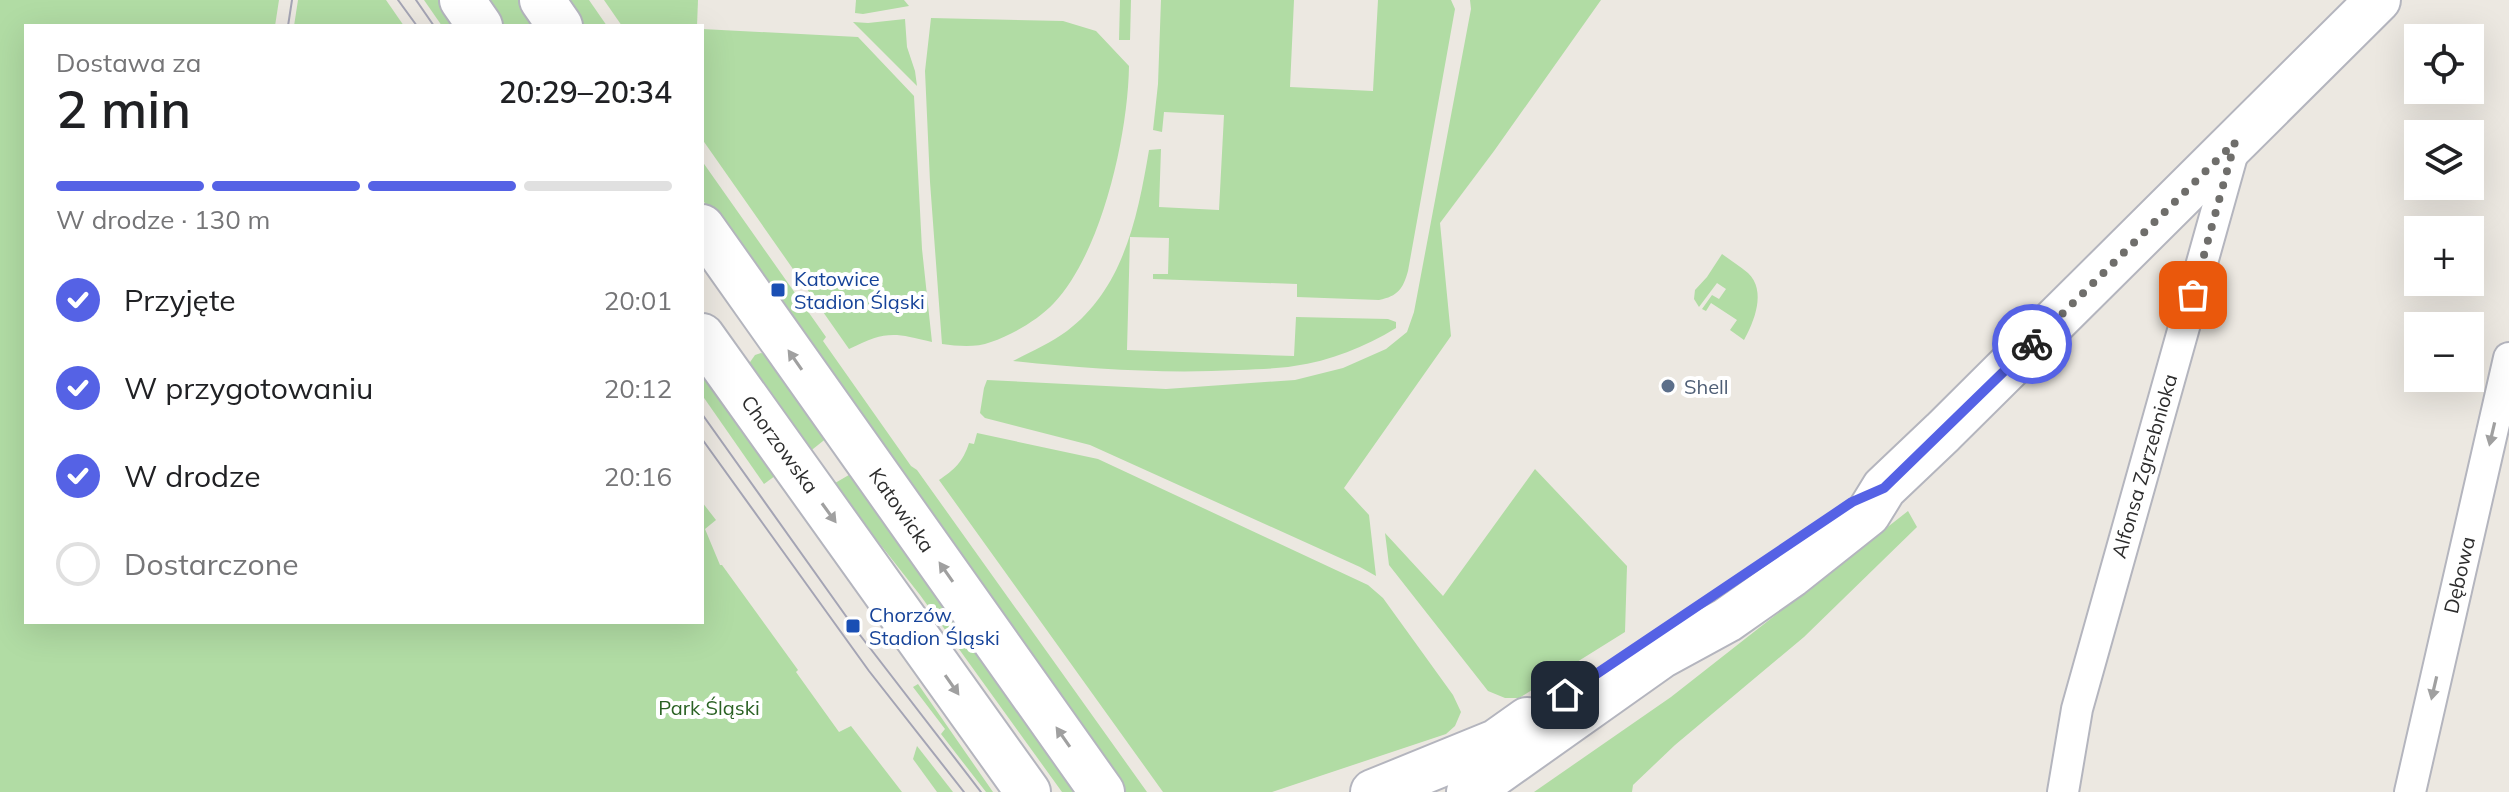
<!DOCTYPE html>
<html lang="pl">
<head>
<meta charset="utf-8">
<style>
  body { margin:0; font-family:Mulish,sans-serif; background:#f2f2f2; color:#202124; height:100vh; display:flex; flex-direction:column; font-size:30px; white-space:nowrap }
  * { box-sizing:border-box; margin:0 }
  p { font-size:26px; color:#757577 }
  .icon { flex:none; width:44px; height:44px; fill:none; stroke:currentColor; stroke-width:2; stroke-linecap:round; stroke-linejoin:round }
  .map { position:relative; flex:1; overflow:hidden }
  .panel { position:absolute; left:24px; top:24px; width:680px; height:600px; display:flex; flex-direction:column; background:#fff; border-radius:0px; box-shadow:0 8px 32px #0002 }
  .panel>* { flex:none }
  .buttons { position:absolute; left:2404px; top:24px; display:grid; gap:16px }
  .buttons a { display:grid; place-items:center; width:80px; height:80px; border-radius:0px; background:#fff; box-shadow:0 8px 32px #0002; font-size:40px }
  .pin { position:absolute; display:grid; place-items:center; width:68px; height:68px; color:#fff; margin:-34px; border-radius:16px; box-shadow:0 4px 12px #0006 }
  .courier { position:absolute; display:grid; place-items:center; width:80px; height:80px; margin:-40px; border:6px solid #5562e5; border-radius:50%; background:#fff; color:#222; box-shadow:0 2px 10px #0007 }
  .overview em { font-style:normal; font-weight:600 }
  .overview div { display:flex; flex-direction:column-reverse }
  .overview { display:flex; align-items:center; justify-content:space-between; height:136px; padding:0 32px }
  h1 { font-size:52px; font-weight:600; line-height:60px }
  .bar { display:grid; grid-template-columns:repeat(4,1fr); gap:12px 8px; align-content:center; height:96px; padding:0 32px }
  .bar i { height:10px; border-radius:6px; background:#e0e0e0 }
  .bar .on { background:#5562e5 }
  .bar p { grid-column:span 4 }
  ol { padding:0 32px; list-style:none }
  li { display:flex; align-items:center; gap:24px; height:88px }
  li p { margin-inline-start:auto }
  li .icon { padding:8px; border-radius:50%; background:#5562e5; color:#fff; stroke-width:4 }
  li:last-child { color:#757577 }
  li i { width:44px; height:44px; border:4px solid #e0e0e0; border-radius:50% }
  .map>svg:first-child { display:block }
  .green { fill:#b1dca4 }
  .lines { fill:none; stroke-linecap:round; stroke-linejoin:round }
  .minor-casing { stroke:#b4b5be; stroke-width:34 }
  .secondary-casing { stroke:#b4b5be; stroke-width:48 }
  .minor { stroke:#fff; stroke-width:30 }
  .secondary { stroke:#fff; stroke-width:44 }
  .tram { stroke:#a4a4b4; stroke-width:2 }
  .oneway { fill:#a0a0a0 }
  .done { stroke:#6f6e6b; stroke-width:8; stroke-dasharray:0 14.4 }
  .route { stroke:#5562e5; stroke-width:10 }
  .transit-dot { fill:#1a4fb4; stroke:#fff; stroke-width:3 }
  .service-dot { fill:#5c6f8a; stroke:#fff; stroke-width:3 }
  .labels { text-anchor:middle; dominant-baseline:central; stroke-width:8; stroke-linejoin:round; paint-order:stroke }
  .transit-label { font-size:20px; fill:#164399; stroke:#fff; text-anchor:start }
  .service-label { font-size:20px; fill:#4e5e75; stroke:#fff; text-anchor:start }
  .street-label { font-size:20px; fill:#2c2c2c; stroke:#fff }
  .park-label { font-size:20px; fill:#2b6224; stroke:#fff }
</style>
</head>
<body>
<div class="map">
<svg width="2509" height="792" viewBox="0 0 2509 792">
  <rect width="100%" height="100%" fill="#ece8e1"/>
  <g class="green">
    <path d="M 0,0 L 279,0 L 275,26 L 26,26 L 26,622 L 702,622 L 702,502 L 716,520 L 705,529 L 720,565 L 722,565 L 798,670 L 796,672 L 839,732 L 851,726 L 902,792 L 0,792 Z"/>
    <path d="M 298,0 L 386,0 L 404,26 L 294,26 Z"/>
    <path d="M 424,0 L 444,0 L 462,26 L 442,26 Z"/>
    <path d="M 483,0 L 521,0 L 539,26 L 502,26 Z"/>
    <path d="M 563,0 L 589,0 L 607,26 L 581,26 Z"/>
    <path d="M 604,0 L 698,0 L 697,26 L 622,26 Z"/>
    <path d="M 856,0 L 904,0 L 909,6 L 863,14 L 855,13 Z"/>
    <path d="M 1120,0 L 1131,0 L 1130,40 L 1119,40 Z"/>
    <path d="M 1161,0 L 1294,0 L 1290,87 L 1373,91 L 1378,0 L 1451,0 L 1455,9 L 1408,271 C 1403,289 1398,296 1379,300 L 1297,297 L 1297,284 L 1153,279 L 1153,274 L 1168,274 L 1169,238 L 1130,237 L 1127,350 L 1294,356 L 1296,317 L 1388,319 L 1396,322 L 1396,328 C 1365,347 1330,361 1294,366 C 1276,369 1257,369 1239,370 C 1163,374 1088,369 1013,361 C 1030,352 1051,343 1067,331 C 1124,288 1138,215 1149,150 L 1161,149 L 1159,207 L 1219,210 L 1224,115 L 1164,112 L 1162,132 L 1153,130 L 1158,84 Z"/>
    <path d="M 1470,0 L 1601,0 L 1494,151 L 1440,223 L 1451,336 L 1344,488 L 1369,515 L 1376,576 L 1360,567 L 1090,445 L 985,418 L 980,413 L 984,388 L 987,380 L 1166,389 L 1295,380 L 1343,368 L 1386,349 L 1407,332 L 1414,312 L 1471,9 Z"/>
    <path d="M 931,18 L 1063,21 L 1096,31 L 1129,66 C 1128,135 1102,252 1054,303 C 1038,320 1012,335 991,342 C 975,348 958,346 942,344 L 930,182 L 925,71 Z"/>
    <path d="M 905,19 L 907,47 L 915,71 L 917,86 L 853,22 L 868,23 Z"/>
    <path d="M 702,29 L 858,37 L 914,96 L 922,249 L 932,342 C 893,332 885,331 849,349 L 702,139 Z"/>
    <path d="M 702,161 L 826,337 L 823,341 L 911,466 L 917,470 L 1147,792 L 1122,792 L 702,199 Z"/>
    <path d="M 1722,254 C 1730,260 1740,266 1748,273 C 1767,291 1754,322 1744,340 L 1730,330 L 1737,320 L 1711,303 L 1706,311 L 1702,309 L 1712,295 L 1719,299 L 1726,289 L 1717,283 L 1699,307 L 1694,299 L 1695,290 L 1707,277 Z"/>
    <path d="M 761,353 L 768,355 L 828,437 L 808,453 L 748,365 L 755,355 Z"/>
    <path d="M 702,364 L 779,473 L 764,484 L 702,395 Z"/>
    <path d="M 977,433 L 1098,459 L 1368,585 L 1383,598 L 1453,695 L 1461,712 L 1455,726 L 1446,734 L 1272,792 L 1163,792 L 939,480 C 954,470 963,462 969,443 L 974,444 Z"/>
    <path d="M 1535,469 L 1627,566 L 1625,632 L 1519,698 L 1505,698 L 1488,691 L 1389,565 L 1385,533 L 1443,596 Z"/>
    <path d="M 854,472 L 1081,792 L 1062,792 L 920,595 L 876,539 L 845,508 L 830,486 Z"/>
    <path d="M 1908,511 L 1917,527 L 1804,637 L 1675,745 L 1633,785 L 1632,792 L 1534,792 L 1671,697 Z"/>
    <path d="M 918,684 L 993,792 L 986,792 L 941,734 L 945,729 L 913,687 Z"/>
    <path d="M 917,746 L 953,792 L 937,792 L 913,759 Z"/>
  </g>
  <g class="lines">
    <g class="minor-casing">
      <g id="minor">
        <path d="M 2063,792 L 2077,709 L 2235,145"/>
        <path d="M 2410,792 L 2509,358"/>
      </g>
    </g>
    <g class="secondary-casing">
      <g id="secondary">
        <path d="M 462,0 L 480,26"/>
        <path d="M 542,0 L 560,26"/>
        <path d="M 702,227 L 1102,792"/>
        <path d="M 702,336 L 1028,792"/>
        <path d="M 1373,792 L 1496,742 L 1527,720"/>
        <path d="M 1469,792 L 1661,656 L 1727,620 L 1791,575 L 1868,514 L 1884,488 L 1943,432 L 2378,0"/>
      </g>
    </g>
    <use href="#minor" class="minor"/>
    <use href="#secondary" class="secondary"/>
    <g class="tram">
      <path d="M 398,0 L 417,26"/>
      <path d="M 416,0 L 434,26"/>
      <path d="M 288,26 L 292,0"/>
      <path d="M 702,414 L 853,626 L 981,792"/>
      <path d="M 702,439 L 869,671 L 964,792"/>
    </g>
  </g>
  <defs><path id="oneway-solid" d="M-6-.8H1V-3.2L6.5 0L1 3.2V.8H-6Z" transform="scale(2)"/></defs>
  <g class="oneway">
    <use href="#oneway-solid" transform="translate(795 360) rotate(-125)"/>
    <use href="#oneway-solid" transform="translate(2492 434) rotate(103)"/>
    <use href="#oneway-solid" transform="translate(829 513) rotate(54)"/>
    <use href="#oneway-solid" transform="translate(946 572) rotate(-125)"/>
    <use href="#oneway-solid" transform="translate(952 685) rotate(55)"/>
    <use href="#oneway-solid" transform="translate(2434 688) rotate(103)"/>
    <use href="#oneway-solid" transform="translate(1063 737) rotate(-125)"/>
  </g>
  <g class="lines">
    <path class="done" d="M 2032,344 L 2235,142 L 2193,295"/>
    <path class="route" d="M 1565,695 L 1852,502 L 1884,488 L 2032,344"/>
  </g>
  <g class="transit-dot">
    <rect x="770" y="282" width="16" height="16" rx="4"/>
    <rect x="845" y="618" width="16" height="16" rx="4"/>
  </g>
  <circle class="service-dot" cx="1668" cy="386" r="8"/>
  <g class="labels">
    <g class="transit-label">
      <text x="794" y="278">Katowice<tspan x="794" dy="23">Stadion Śląski</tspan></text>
      <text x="869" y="614">Chorzów<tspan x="869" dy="23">Stadion Śląski</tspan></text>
    </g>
    <g class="service-label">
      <text x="1684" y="386">Shell</text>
    </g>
    <g class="street-label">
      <text transform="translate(780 444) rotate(54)">Chorzowska</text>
      <text transform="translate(2144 466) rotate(-74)">Alfonsa Zgrzebnioka</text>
      <text transform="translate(902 510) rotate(55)">Katowicka</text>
      <text transform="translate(2459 575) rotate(-77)">Dębowa</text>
    </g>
    <g class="park-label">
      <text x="709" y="707">Park Śląski</text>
    </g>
  </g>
</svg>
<div class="buttons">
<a><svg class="icon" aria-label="locate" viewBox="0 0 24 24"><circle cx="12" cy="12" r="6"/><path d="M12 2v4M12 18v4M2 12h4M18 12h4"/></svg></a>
<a><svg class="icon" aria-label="layers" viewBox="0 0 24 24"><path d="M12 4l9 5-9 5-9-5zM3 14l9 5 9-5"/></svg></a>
<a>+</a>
<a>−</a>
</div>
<div class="pin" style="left:2193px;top:295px;background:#ea580c"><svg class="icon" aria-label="bag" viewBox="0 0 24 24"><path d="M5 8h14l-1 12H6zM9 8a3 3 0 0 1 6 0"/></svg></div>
<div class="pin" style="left:1565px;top:695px;background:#1f2937"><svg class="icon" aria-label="home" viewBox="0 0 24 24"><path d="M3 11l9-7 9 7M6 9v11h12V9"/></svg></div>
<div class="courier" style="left:2032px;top:344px"><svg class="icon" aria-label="bike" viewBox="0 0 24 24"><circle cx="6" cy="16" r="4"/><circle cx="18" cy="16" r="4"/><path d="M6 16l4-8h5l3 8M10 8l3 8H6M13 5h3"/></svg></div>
<section class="panel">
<div class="overview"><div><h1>2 min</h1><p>Dostawa za</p></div><em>20:29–20:34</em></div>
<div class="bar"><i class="on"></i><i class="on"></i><i class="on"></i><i></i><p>W drodze · 130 m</p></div>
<ol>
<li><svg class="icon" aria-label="check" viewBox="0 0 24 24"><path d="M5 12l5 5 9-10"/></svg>Przyjęte<p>20:01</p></li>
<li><svg class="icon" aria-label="check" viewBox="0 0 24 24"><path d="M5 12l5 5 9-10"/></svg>W przygotowaniu<p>20:12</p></li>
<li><svg class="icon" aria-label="check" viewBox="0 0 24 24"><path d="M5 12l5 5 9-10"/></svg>W drodze<p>20:16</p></li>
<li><i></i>Dostarczone</li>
</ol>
</section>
</div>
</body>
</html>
